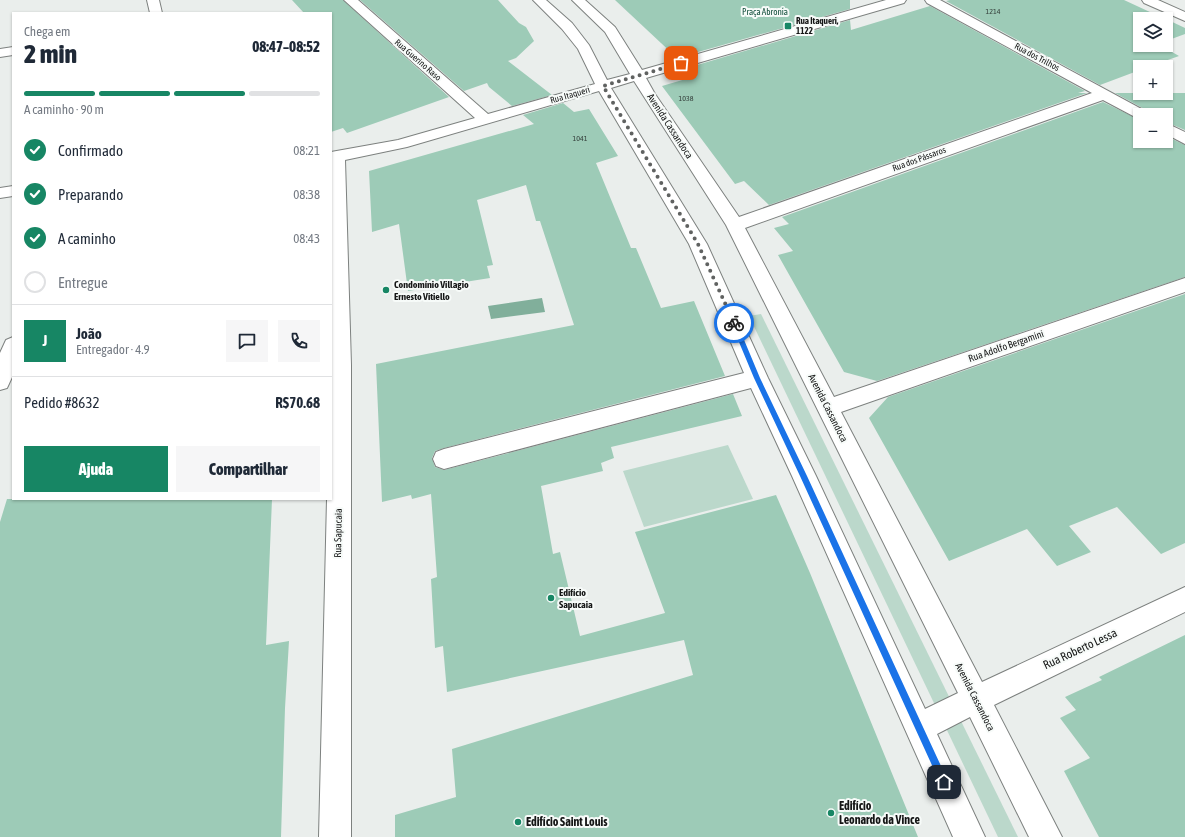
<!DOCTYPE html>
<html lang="pt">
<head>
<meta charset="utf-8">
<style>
  body { margin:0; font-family:"Asap Condensed",sans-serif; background:#f6f6f7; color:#1f2937; height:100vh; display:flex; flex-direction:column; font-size:15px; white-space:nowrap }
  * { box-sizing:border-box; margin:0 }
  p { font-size:13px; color:#747a83 }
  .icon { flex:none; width:22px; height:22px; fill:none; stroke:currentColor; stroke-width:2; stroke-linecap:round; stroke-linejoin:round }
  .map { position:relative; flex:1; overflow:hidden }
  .panel { position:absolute; left:12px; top:12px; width:320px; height:488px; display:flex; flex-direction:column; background:#fff; border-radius:0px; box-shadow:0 1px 3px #0004 }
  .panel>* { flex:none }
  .tools { position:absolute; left:1133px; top:12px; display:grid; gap:8px }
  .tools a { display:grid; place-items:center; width:40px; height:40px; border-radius:0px; background:#fff; box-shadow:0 1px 3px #0004; font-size:20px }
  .pin { position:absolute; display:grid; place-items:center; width:34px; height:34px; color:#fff; margin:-17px; border-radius:8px; box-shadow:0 2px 6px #0006 }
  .courier { position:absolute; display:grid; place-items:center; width:40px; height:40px; margin:-20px; border:3px solid #1a73e8; border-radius:50%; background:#fff; color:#222; box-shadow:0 1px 5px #0007 }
  .head em { font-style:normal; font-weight:800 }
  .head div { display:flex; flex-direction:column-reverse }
  .head { display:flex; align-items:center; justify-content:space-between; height:68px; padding:0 12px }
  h1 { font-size:26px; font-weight:800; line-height:30px }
  .bar { display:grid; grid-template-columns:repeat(4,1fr); gap:6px 4px; align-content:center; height:48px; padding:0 12px }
  .bar i { height:5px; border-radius:3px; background:#e0e1e3 }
  .bar .current { background:#178664 }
  .bar p { grid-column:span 4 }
  .line { display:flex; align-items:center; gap:10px; padding:0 12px; border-top:1px solid #e0e1e3 }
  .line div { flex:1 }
  .round { display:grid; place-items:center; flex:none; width:42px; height:42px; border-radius:0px; background:#f6f6f7 }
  ol { padding:0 12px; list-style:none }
  li { display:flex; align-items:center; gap:12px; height:44px }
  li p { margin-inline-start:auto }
  li .icon { padding:4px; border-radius:50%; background:#178664; color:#fff; stroke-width:4 }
  li:last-child { color:#747a83 }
  li i { width:22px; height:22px; border:2px solid #e0e1e3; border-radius:50% }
  .button { display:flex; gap:8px; margin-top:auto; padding:8px 12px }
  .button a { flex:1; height:46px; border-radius:0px; background:#178664; color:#fff; font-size:16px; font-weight:800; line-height:46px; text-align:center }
  .button a+a { background:#f6f6f7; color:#1f2937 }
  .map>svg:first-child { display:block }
  .green { fill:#bbd8cb }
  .water { fill:#81af9b }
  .building { fill:#9dcbb7 }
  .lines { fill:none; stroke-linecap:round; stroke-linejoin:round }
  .minor-casing { stroke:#7d817f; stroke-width:2 }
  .minor { fill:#fff; fill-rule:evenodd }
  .route { fill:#1a73e8 }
  .done { stroke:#606261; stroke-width:4; stroke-dasharray:0 7.2 }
  .poi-dot { fill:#178664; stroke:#f7fbf9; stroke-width:1.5 }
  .labels { text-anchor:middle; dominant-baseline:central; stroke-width:4; stroke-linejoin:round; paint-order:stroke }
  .number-label { font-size:8px; fill:#37433e }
  .far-park-label { font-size:9px; fill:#0b4935; stroke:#f7fbf9 }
  .far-poi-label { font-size:9px; font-weight:bold; fill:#151616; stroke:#f7fbf9; text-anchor:start }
  .far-street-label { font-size:9px; fill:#151616; stroke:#f7fbf9 }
  .street-label { font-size:10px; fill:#151616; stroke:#f7fbf9 }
  .poi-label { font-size:10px; font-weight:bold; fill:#151616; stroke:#f7fbf9; text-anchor:start }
  .near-street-label { font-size:12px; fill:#151616; stroke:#f7fbf9 }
  .near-poi-label { font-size:12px; font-weight:bold; fill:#151616; stroke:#f7fbf9; text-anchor:start }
</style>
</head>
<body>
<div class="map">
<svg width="1185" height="837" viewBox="0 0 1185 837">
  <rect width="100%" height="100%" fill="#eaeeec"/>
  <g class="green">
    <path d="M 761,314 L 1018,837 L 998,837 L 749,316 Z"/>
    <path d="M 728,445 L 753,499 L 644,527 L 623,471 Z"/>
  </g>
  <path class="water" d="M 542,298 L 545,312 L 491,319 L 488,306 Z"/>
  <g class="building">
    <path d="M 292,0 L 343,0 L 449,97 L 347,133 L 343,128 L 331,132 L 331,13 L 304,13 Z"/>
    <path d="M 360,0 L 498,0 L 519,23 L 526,27 L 534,41 L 516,58 L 508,61 L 552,95 L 512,106 L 489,87 L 487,83 L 464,91 Z"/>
    <path d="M 615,0 L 850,0 L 850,9 L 677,58 Z"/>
    <path d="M 950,0 L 1124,0 L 1165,19 L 1140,19 L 1140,45 L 1160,45 L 1179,56 L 1148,67 L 1140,67 L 1140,70 L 1100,85 L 946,1 Z"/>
    <path d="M 930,6 L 1085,91 L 1078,93 L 1087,93 L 769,205 L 744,181 L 735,184 L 662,86 L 696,76 L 687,68 L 850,20 L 851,30 Z"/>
    <path d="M 1166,19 L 1185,28 L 1185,34 L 1166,41 Z"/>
    <path d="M 1115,93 L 1185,93 L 1185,130 L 1166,122 L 1166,115 L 1152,115 L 1148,111 Z"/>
    <path d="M 1103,102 L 1140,120 L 1140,141 L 1166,141 L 1166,136 L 1185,145 L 1185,277 L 877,381 L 844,372 L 778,255 L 793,251 L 774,228 L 789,224 L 782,217 Z"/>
    <path d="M 563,103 L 574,112 L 589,109 L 618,156 L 596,163 L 631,248 L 636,248 L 661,308 L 694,301 L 725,376 L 444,448 L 435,451 L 432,458 L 435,467 L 444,470 L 733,394 L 742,416 L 611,447 L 614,458 L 601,463 L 603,471 L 541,486 L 553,554 L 560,552 L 580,636 L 665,613 L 635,532 L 776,495 L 810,573 L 918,837 L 395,837 L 395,815 L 456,797 L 452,749 L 693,675 L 684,640 L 447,692 L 443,646 L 435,648 L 431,579 L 437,577 L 431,494 L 412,499 L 411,495 L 382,502 L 376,364 L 574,325 L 540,221 L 536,221 L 526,185 L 477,200 L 493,265 L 487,266 L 490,278 L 408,291 L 399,224 L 372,232 L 369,171 L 534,124 L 523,115 Z"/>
    <path d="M 1185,294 L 1185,543 L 1161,554 L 1117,507 L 1069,526 L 1091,552 L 1057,566 L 1027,529 L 949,561 L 869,418 L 888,397 Z"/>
    <path d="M 7,499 L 272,499 L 266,645 L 289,641 L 285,708 L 281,837 L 0,837 L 0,522 Z"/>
    <path d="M 1185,635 L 1185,837 L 1099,837 L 1064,771 L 1090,758 L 1060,718 L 1076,710 L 1065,697 L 1102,680 L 1099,677 Z"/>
  </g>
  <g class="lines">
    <g class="minor-casing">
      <g id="minor">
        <path d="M 147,0 L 159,0 L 162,13 L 150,13 Z"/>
        <path d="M 344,0 L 358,0 L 488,114 L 595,84 L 578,49 L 562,29 L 533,0 L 546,0 L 572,23 L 589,45 L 607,80 L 630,74 L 605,32 L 572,0 L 585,0 L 615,27 L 642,70 L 886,0 L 906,0 L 904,3 L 646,78 L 655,94 L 739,217 L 1092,93 L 927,3 L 925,0 L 940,0 L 1147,112 L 1150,115 L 1140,115 L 1140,119 L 1137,118 L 1103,100 L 745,228 L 834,397 L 1185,278 L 1185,292 L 841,412 L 982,682 L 1185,587 L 1185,612 L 994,705 L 1062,837 L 1029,837 L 970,717 L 937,734 L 985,837 L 953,837 L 792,476 L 751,388 L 444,469 L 436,466 L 433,459 L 436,452 L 444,449 L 744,373 L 689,244 L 599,91 L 407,147 L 345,160 L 351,365 L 351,837 L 319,837 L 327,499 L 331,499 L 331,152 L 398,140 L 475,118 ZM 634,81 L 726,225 L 958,693 L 925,709 L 816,476 L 768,378 L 707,244 L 611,88 Z"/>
        <path d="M 1142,0 L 1158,0 L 1185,12 L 1185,21 L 1144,3 Z"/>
        <path d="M 13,47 L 13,55 L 0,57 L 0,49 Z"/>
        <path d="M 1166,123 L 1185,132 L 1185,144 L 1166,134 Z"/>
        <path d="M 13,186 L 13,196 L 0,198 L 0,188 Z"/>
        <path d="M 13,337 L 13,375 L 7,388 L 0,390 L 0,353 L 6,340 Z"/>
      </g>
    </g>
    <use href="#minor" class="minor"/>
  </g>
  <path class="route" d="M 734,321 L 737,323 L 760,378 L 807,476 L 947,779 L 948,782 L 947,785 L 944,787 L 941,785 L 800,476 L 754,378 L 731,323 Z"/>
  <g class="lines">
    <path class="done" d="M 681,63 L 603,86 L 698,244 L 734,323"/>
  </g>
  <g class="poi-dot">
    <rect x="784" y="22" width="8" height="8" rx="2"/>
    <circle cx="386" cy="290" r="4"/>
    <circle cx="551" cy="598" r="4"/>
    <circle cx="831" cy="813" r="4"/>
    <circle cx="518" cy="822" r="4"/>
  </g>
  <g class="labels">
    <g class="number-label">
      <text x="993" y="11">1214</text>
      <text x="686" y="98">1038</text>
      <text x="580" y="138">1041</text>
    </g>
    <g class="far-park-label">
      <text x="765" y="12">Praça Abronia</text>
    </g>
    <g class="far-poi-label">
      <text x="796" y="21">Rua Itaqueri,<tspan x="796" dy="10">1122</tspan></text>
    </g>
    <g class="far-street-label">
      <text transform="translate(1037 57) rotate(28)">Rua dos Trilhos</text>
      <text transform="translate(418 60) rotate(41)">Rua Guerino Raso</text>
      <text transform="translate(570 95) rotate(-16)">Rua Itaqueri</text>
      <text transform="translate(919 159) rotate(-20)">Rua dos Pássaros</text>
    </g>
    <g class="street-label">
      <text transform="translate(670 126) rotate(57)">Avenida Cassandoca</text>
      <text transform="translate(1006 346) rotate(-19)">Rua Adolfo Bergamini</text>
      <text transform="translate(828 408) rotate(63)">Avenida Cassandoca</text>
      <text transform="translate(338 533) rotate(-89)">Rua Sapucaia</text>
      <text transform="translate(975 697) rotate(63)">Avenida Cassandoca</text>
    </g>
    <g class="poi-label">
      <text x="394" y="284">Condomínio Villagio<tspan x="394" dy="12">Ernesto Vitiello</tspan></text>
      <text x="559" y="592">Edifício<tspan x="559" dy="12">Sapucaia</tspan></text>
    </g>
    <g class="near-street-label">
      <text transform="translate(1080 649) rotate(-25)">Rua Roberto Lessa</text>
    </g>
    <g class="near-poi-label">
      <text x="839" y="806">Edifício<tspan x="839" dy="14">Leonardo da Vince</tspan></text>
      <text x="526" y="822">Edifício Saint Louis</text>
    </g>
  </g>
</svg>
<div class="tools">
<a><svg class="icon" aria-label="layers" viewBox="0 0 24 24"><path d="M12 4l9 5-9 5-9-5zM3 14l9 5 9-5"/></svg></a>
<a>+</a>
<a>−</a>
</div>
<div class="pin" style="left:681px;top:63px;background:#ea580c"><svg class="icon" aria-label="bag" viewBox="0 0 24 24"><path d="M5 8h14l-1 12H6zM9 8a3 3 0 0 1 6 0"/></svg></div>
<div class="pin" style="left:944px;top:782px;background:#1f2937"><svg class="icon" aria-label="home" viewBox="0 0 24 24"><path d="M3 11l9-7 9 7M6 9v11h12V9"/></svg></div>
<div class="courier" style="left:734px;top:323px"><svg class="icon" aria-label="bike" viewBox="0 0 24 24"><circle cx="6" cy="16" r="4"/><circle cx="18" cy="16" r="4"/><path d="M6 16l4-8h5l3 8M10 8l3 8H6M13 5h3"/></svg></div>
<section class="panel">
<div class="head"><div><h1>2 min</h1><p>Chega em</p></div><em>08:47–08:52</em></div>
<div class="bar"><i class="current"></i><i class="current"></i><i class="current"></i><i></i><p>A caminho · 90 m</p></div>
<ol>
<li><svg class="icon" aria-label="check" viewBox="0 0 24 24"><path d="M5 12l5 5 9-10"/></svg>Confirmado<p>08:21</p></li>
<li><svg class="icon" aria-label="check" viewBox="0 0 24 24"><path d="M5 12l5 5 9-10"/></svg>Preparando<p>08:38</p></li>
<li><svg class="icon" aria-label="check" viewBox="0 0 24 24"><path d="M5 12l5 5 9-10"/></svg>A caminho<p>08:43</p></li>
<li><i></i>Entregue</li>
</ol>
<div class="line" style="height:72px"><b class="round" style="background:#178664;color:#fff">J</b><div><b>João</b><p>Entregador · 4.9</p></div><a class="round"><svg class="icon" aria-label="chat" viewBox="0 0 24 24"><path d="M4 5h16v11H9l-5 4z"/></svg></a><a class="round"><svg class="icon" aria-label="phone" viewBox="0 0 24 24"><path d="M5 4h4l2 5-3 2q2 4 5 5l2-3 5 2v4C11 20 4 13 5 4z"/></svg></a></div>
<div class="line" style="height:52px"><div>Pedido #8632</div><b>R$70.68</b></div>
<div class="button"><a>Ajuda</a><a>Compartilhar</a></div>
</section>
</div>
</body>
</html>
